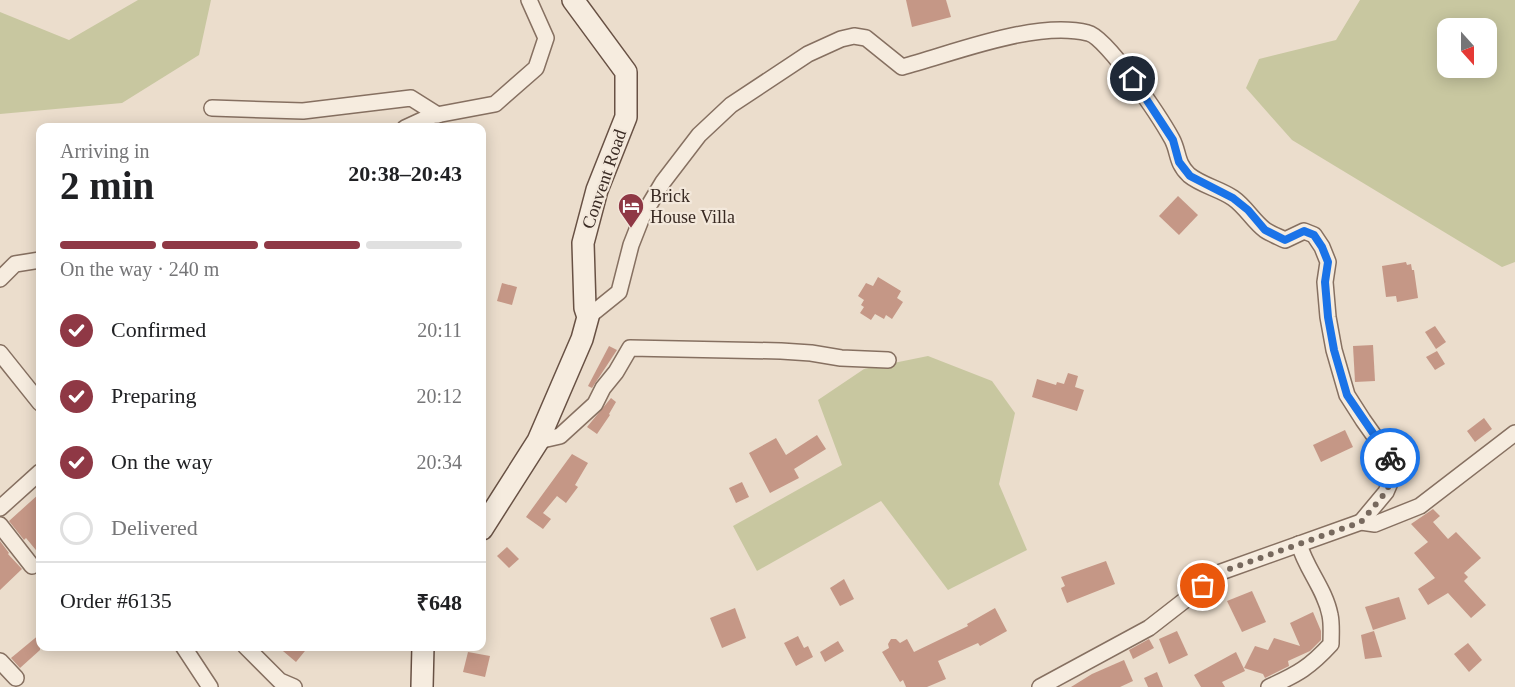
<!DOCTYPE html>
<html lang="en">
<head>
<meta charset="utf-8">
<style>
  body { margin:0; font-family:"Times New Roman",serif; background:#f2f2f2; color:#202124; height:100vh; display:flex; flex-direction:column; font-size:22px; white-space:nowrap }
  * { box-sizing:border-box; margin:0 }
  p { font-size:20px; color:#757577 }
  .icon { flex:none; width:33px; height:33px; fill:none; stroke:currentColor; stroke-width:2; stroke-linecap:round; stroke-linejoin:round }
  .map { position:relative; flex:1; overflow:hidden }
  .side { position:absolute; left:36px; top:123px; width:450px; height:528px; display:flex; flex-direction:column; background:#fff; border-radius:12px; box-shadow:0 3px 15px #0003 }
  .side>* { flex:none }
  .needle { width:39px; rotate:159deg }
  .tools { position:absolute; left:1437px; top:18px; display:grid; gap:12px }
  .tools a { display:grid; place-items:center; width:60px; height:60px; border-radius:12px; background:#fff; box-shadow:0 3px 15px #0003; font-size:30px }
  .pin { position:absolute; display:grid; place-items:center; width:51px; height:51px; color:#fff; margin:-26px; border:3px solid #fff; border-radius:50%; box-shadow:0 2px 6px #0007 }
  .courier { position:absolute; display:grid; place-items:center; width:60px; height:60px; margin:-30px; border:4px solid #1a73e8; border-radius:50%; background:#fff; color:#222; box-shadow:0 2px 8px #0007 }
  .overview em { font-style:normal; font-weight:800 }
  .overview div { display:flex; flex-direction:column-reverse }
  .overview { display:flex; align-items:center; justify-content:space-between; height:102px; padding:0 24px }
  h1 { font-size:39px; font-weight:800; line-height:45px }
  .bar { display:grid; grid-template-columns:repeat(4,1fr); gap:9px 6px; align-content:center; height:72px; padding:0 24px }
  .bar i { height:8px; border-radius:4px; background:#e0e0e0 }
  .bar .selected { background:#8f3845 }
  .bar p { grid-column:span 4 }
  .line { display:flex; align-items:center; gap:15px; padding:0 24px; border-top:2px solid #e0e0e0 }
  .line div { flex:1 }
  ol { padding:0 24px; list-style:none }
  li { display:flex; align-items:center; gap:18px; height:66px }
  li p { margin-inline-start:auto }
  li .icon { padding:6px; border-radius:50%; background:#8f3845; color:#fff; stroke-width:4 }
  li:last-child { color:#757577 }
  li i { width:33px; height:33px; border:3px solid #e0e0e0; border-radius:50% }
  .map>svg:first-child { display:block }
  .green { fill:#c8c7a0; fill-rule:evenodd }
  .building { fill:#c59786 }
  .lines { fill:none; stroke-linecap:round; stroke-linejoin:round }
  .minor-casing { stroke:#867061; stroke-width:18 }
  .secondary-casing { stroke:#685144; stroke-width:24 }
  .minor { stroke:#f6ecdf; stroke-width:15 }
  .secondary { stroke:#f6ecdf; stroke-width:21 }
  .done { stroke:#77695e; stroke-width:6; stroke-dasharray:0 10.8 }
  .route { stroke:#1a73e8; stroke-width:8 }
  .labels { text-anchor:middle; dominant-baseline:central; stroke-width:4.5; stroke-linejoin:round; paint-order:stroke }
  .street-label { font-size:18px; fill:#392a23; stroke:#f3e8db }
  .poi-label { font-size:18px; fill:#392a23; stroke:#f3e8db; text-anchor:start }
</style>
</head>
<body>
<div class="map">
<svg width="1515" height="687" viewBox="0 0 1515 687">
  <rect width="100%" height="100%" fill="#ebddcc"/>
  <g class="green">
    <path d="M 138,0 L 211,0 L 199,55 L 122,103 L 0,114 L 0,12 L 69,40 Z"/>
    <path d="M 1360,0 L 1515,0 L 1515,262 L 1502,267 L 1292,140 L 1246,88 L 1259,59 L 1336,40 ZM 1486,28 L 1486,68 L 1448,68 L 1448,28 Z"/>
    <path d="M 928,356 L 992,381 L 1015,413 L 999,484 L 1027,550 L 948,590 L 881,501 L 757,571 L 733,526 L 842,465 L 818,400 L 864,369 Z"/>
  </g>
  <g class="building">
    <path d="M 906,0 L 946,0 L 951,17 L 912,27 Z"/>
    <path d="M 1178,196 L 1198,215 L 1179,235 L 1159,216 Z"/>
    <path d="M 1406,262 L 1407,265 L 1411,264 L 1412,270 L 1414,270 L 1418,298 L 1397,302 L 1396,296 L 1386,297 L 1382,266 Z"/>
    <path d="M 878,277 L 901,291 L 897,298 L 903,302 L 892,319 L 886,315 L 884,319 L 875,314 L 871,320 L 860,313 L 864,307 L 861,305 L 864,300 L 858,296 L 866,283 L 873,286 Z"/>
    <path d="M 502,283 L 517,287 L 512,305 L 497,301 Z"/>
    <path d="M 1435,326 L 1446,342 L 1436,349 L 1425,332 Z"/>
    <path d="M 1373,345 L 1375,381 L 1355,382 L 1353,346 Z"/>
    <path d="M 609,346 L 617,350 L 592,388 L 588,386 Z"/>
    <path d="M 1437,351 L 1445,364 L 1435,370 L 1426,357 Z"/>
    <path d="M 1068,373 L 1078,376 L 1075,387 L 1084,390 L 1077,411 L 1032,397 L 1037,379 L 1056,385 L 1057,382 L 1064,384 Z"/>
    <path d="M 611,398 L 616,402 L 609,414 L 610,415 L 597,434 L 587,427 Z"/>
    <path d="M 1484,418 L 1492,429 L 1475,442 L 1467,431 Z"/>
    <path d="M 1345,430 L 1353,447 L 1321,462 L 1313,445 Z"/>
    <path d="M 817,435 L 826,449 L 794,469 L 799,478 L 770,493 L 749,453 L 776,438 L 786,455 Z"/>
    <path d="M 572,454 L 588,463 L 575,485 L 578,487 L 566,503 L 557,496 L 543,513 L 551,519 L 543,529 L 526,517 Z"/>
    <path d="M 742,482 L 749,497 L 736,503 L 729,488 Z"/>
    <path d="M 40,493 L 40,555 L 26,538 L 24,540 L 9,521 Z"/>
    <path d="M 1433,509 L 1440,516 L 1433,522 L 1448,539 L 1456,532 L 1481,558 L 1464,573 L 1468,577 L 1464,581 L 1486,605 L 1471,618 L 1448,593 L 1428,605 L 1418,589 L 1435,578 L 1414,553 L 1428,542 L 1411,524 Z"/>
    <path d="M 0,541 L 9,553 L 8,554 L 22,569 L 0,590 Z"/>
    <path d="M 507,547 L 519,559 L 509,568 L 497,556 Z"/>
    <path d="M 1106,561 L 1115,584 L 1067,603 L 1061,588 L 1065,586 L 1061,577 Z"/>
    <path d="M 844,579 L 854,599 L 840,606 L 830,588 Z"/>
    <path d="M 1252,591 L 1266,622 L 1242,632 L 1227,601 Z"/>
    <path d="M 1399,597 L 1406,619 L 1373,630 L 1365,607 Z"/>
    <path d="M 735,608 L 746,638 L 722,648 L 710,618 Z"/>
    <path d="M 995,608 L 1007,631 L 980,646 L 978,643 L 938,661 L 946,679 L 927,687 L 906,687 L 903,680 L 900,682 L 882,652 L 889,648 L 888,644 L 891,639 L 896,639 L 900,643 L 907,639 L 914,652 L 968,626 L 967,624 Z"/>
    <path d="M 1313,612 L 1321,631 L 1321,640 L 1310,651 L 1288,661 L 1289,666 L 1265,678 L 1263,674 L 1244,668 L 1255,646 L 1268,650 L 1274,638 L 1300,646 L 1290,623 Z"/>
    <path d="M 1177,631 L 1188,655 L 1169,664 L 1159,639 Z"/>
    <path d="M 1374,631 L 1382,657 L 1365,659 L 1361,635 Z"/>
    <path d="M 40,634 L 40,650 L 20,668 L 11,658 Z"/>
    <path d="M 798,636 L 804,648 L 808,646 L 813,657 L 796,666 L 784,643 Z"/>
    <path d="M 1149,639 L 1154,648 L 1133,659 L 1129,650 Z"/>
    <path d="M 838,641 L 844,651 L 825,662 L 820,652 Z"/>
    <path d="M 1468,643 L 1482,660 L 1469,672 L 1454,654 Z"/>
    <path d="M 277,646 L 309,646 L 296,662 Z"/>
    <path d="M 468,652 L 490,656 L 485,677 L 463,672 Z"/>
    <path d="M 1236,652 L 1245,671 L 1222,682 L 1225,687 L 1201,687 L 1194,675 Z"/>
    <path d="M 1124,660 L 1133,681 L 1120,687 L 1071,687 L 1092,674 Z"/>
    <path d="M 1157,672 L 1163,687 L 1148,687 L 1144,678 Z"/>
  </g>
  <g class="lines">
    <g class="minor-casing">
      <g id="minor">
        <path d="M 212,108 L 303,111 L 411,98 L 438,115"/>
        <path d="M 405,128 L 431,116 L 495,104 L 536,68 L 546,38 L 529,0"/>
        <path d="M 0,279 L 15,264 L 40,260"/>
        <path d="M 588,317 L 619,292 L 631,245 L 642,217 L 663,182 L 699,135 L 731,105 L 808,54 L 841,39 L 854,36 L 866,38 L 902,67 C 955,53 1035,20 1088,33 C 1107,37 1161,119 1172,139 C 1179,152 1176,163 1189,175 C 1201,185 1220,189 1233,198 C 1246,207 1253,221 1265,230 C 1271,234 1279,237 1285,240 L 1304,231 L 1314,235 L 1322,247 L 1328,262 L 1325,282 L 1328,317 L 1334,350 L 1347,395 L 1363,420 L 1392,461 L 1392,478 L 1386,492 L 1361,522"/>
        <path d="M 0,353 L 40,403"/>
        <path d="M 538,441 L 560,436 L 595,404 L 603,388 L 616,372 L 630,348 L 781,351 L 811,353 L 841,358 L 888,360"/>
        <path d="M 0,508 L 40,472"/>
        <path d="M 0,525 L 32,566"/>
        <path d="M 183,646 L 210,687"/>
        <path d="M 245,646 L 280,681 L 294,687"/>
        <path d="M 0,661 L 16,678"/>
        <path d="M 1040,687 L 1149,628 L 1221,572 L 1361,522 L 1375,524 L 1420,506 L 1515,433"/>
        <path d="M 1269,687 C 1298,674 1310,667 1331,644 C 1331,635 1332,624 1330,615 C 1325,589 1306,569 1299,544"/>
      </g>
    </g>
    <g class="secondary-casing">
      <g id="secondary">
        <path d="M 482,529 L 538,441 L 582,339 L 588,317 L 585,308 L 583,243 L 597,190 L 626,117 L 626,72 L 573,0"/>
        <path d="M 422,687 L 423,646"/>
      </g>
    </g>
    <use href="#minor" class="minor"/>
    <use href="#secondary" class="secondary"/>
  </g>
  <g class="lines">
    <path class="done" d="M 1203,586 L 1221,572 L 1361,522 L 1386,492 L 1392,478 L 1392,461 L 1390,458"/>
    <path class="route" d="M 1133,79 L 1173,140 L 1179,162 L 1190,176 L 1233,198 L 1248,210 L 1265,230 L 1285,240 L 1304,231 L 1314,235 L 1322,247 L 1328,262 L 1325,282 L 1328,317 L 1334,350 L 1347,395 L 1390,458"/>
  </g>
  <defs>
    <g id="hotel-pin" transform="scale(1.35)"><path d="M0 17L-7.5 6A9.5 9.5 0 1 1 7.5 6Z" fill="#8f3845" stroke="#f3e8db"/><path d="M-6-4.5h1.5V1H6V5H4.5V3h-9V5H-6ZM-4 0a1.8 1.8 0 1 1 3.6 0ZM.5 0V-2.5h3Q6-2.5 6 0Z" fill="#fff"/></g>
  </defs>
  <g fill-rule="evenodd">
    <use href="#hotel-pin" x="631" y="206"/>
  </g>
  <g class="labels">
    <g class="street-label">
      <text transform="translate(604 179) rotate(-71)">Convent Road</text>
    </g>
    <g class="poi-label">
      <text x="650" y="196">Brick<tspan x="650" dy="21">House Villa</tspan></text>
    </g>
  </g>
</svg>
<div class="tools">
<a><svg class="needle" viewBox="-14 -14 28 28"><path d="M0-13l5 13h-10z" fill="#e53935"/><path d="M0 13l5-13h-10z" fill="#757577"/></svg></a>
</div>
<div class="pin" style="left:1203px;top:586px;background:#ea580c"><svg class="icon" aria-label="bag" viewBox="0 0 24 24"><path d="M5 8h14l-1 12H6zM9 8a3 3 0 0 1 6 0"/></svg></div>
<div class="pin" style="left:1133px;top:79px;background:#1f2937"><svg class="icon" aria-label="home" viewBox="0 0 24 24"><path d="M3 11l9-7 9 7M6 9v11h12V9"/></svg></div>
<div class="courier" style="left:1390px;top:458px"><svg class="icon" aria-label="bike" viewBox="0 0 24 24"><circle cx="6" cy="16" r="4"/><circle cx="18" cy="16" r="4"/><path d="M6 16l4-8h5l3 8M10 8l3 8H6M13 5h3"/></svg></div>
<section class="side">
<div class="overview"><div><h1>2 min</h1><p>Arriving in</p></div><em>20:38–20:43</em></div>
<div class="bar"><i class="selected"></i><i class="selected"></i><i class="selected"></i><i></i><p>On the way · 240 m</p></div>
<ol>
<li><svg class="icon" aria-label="check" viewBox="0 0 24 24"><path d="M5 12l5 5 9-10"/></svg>Confirmed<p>20:11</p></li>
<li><svg class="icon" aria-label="check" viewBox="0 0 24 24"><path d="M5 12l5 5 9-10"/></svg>Preparing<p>20:12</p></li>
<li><svg class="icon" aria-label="check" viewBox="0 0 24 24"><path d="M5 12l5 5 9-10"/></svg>On the way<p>20:34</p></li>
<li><i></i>Delivered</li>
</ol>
<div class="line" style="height:78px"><div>Order #6135</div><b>₹648</b></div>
</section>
</div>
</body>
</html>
